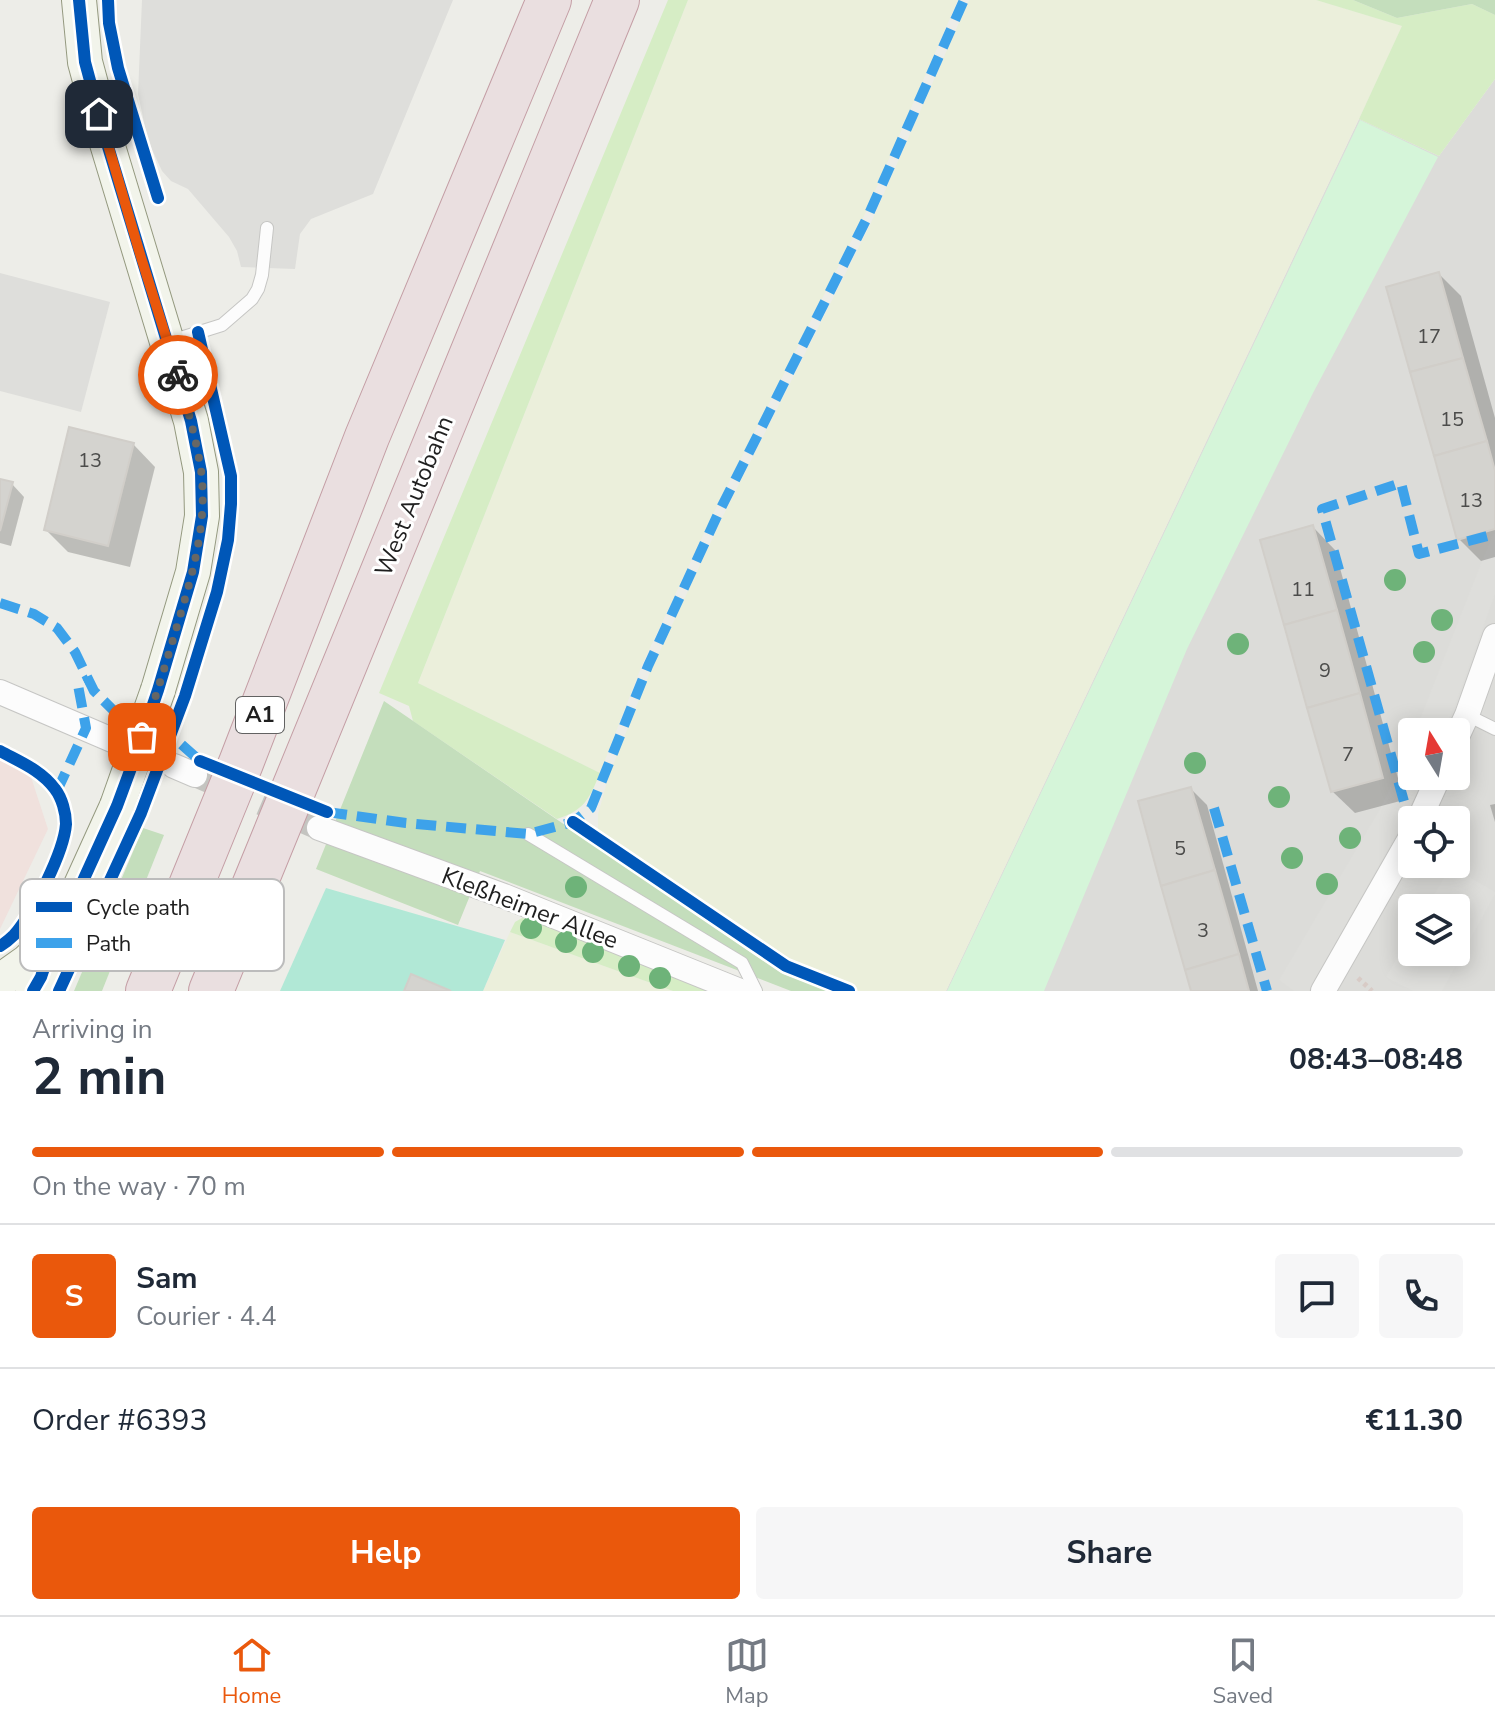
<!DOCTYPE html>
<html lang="en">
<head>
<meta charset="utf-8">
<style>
  body { margin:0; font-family:"Nunito Sans",sans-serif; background:#f6f6f7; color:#1f2937; height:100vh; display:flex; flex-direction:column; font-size:30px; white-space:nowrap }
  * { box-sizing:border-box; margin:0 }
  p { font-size:26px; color:#747a83 }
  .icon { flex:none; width:44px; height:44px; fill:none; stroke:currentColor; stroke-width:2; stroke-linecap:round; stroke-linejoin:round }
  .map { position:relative; height:991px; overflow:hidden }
  .sheet { display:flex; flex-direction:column; background:#fff; flex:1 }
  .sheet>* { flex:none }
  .needle { width:52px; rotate:349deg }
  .buttons { position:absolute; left:1398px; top:718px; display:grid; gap:16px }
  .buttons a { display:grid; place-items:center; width:72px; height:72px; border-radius:8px; background:#fff; box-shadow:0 4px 20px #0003; font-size:40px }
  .pin { position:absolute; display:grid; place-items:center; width:68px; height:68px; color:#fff; margin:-34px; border-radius:16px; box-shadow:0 4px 12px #0006 }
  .courier { position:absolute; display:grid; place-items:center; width:80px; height:80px; margin:-40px; border:6px solid #ea580c; border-radius:50%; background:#fff; color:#222; box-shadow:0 2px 10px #0007 }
  .headline em { font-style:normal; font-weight:700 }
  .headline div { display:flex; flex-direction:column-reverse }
  .headline { display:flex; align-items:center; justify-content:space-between; height:136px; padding:0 32px }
  h1 { font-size:52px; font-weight:700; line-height:60px }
  .bar { display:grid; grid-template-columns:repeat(4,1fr); gap:12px 8px; align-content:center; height:96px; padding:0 32px }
  .bar i { height:10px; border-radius:6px; background:#e0e1e3 }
  .bar .selected { background:#ea580c }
  .bar p { grid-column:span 4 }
  .line { display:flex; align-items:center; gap:20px; padding:0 32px; border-top:2px solid #e0e1e3 }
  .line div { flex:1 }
  .round { display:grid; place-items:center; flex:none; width:84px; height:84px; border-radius:8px; background:#f6f6f7 }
  .primary-button { display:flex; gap:16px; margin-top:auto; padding:16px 32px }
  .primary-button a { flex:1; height:92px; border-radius:8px; background:#ea580c; color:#fff; font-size:32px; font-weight:700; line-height:92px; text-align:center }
  .primary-button a+a { background:#f6f6f7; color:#1f2937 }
  .tab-bar { display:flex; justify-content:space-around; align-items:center; height:112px; border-top:2px solid #e0e1e3; background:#fff; font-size:22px; color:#747a83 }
  .tab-bar a { display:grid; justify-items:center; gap:4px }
  .tab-bar .selected { color:#ea580c }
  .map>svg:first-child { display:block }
  .residential { fill:#dcdcd9; fill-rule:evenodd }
  .commercial { fill:#f0e1dd }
  .farmland { fill:#ebefdb }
  .grass { fill:#d6edc5 }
  .forest { fill:#c4debc }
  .park { fill:#d5f5d9 }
  .pitch { fill:#b1e8d6 }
  .parking { fill:#dededb }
  .shadow { fill:#0003 }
  .building { fill:#d4d3cf; stroke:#d1cec9; stroke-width:2 }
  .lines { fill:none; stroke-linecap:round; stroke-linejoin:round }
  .street-tunnel { stroke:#c4c4c0; stroke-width:24; stroke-dasharray:24 12; stroke-linecap:butt }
  .lane-casing { stroke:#c6c6c4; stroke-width:14 }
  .street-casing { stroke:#c6c6c4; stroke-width:26 }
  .secondary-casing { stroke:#94997f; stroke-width:36 }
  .highway-casing { stroke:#c49ea5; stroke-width:46 }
  .path { stroke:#d8cbc6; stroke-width:5; stroke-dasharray:4 4; stroke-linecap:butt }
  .lane { stroke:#fcfcfc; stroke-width:12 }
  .street { stroke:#fcfcfc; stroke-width:24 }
  .secondary { stroke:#f2f4eb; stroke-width:34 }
  .highway { stroke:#eadfe0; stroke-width:44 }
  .secondary-bridge-casing { stroke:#94997f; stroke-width:36; stroke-linecap:butt }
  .secondary-bridge { stroke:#f2f4eb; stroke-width:34 }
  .quiet { stroke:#3da2ea; stroke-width:10; stroke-dasharray:20 10; stroke-linecap:butt }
  .cycleway-casing { stroke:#fff; stroke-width:17 }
  .cycleway { stroke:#0057b8; stroke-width:12 }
  .tree { fill:#6eb379 }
  .done { stroke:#676765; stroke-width:8; stroke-dasharray:0 14.4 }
  .route { stroke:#ea580c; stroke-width:10 }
  .labels { text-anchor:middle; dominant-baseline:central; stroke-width:6; stroke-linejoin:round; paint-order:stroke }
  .number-label { font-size:20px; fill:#4c4c4b }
  .shield { fill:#fff; stroke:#626262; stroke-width:2 }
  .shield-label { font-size:22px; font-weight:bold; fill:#1f1f1f }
  .street-label { font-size:24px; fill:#1f1f1f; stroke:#fff }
  .key { fill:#fff; stroke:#bcbcbc; stroke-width:2 }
  .key-label { font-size:22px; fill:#1f1f1f }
</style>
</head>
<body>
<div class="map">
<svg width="1495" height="991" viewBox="0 0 1495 991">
  <rect width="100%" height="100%" fill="#edede8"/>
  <path class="residential" d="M 1495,79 L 1495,991 L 946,991 L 1359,119 L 1439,156 ZM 1412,732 L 1456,732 L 1456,776 L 1412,776 ZM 1412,820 L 1456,820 L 1456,864 L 1412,864 ZM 1412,908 L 1456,908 L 1456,952 L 1412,952 Z"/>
  <path class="commercial" d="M 0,760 L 30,774 L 48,829 L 0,929 Z"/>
  <g class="farmland">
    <path d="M 688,0 L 958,0 L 865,214 L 716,508 L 642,665 L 600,773 L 418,683 Z"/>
    <path d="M 969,0 L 1316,0 L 1403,26 L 946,991 L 829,991 L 781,973 L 598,847 L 598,814 L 609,775 L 651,670 L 723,516 L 870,225 Z"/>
    <path d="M 510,932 L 673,991 L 483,991 Z"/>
  </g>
  <g class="grass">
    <path d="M 668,0 L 688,0 L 418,683 L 600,773 C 589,799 585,810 557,819 L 413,721 L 409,706 L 379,693 Z"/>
    <path d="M 1316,0 L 1353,0 L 1397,18 L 1472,4 L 1495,15 L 1495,79 L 1439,156 L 1359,119 L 1402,26 Z"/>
    <path d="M 522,918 L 535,919 L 714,991 L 673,991 L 510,932 L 515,922 Z"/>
  </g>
  <g class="forest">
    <path d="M 1353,0 L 1495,0 L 1495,15 L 1472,4 L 1397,18 Z"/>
    <path d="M 384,701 L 781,973 L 829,991 L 791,991 L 480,871 L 458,925 L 316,869 Z"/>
    <path d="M 143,828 L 164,835 L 102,991 L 74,991 Z"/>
  </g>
  <path class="park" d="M 1360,120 L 1438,157 L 1313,393 L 1187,649 L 1044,991 L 947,991 Z"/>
  <path class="pitch" d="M 326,888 L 505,940 L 483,991 L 280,991 Z"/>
  <g class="parking">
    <path d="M 142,0 L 453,0 L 373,194 L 311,219 L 300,234 L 295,269 L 241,267 L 237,251 L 229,237 L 188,189 L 171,181 L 162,171 L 148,141 L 138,94 Z"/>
    <path d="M 0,273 L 110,302 L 81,412 L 0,391 Z"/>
    <path d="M 1493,533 L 1495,534 L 1495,594 L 1455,705 L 1443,732 L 1415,732 Z"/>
    <path d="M 1412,738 L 1412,776 L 1424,776 L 1406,817 L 1309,991 L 1294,991 L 1279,980 L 1380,809 Z"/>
    <path d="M 1451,866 L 1495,892 L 1495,894 L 1442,991 L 1413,991 L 1386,977 L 1412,932 L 1412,952 L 1456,952 L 1456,908 L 1426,908 Z"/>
  </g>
  <g class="shadow">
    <path d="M 1439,274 L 1461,296 L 1495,418 L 1495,557 L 1481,561 L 1459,539 Z"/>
    <path d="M 133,444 L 155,467 L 130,567 L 68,552 L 46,530 Z"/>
    <path d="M 0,481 L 12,484 L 24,497 L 11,546 L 0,543 Z"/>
    <path d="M 1313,527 L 1335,550 L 1404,800 L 1355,813 L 1332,791 Z"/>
    <path d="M 1191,789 L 1207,805 L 1258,991 L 1193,991 Z"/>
    <path d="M 1495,804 L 1495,822 L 1490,805 Z"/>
  </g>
  <g class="building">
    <path d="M 1439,272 L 1463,358 L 1410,372 L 1386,287 Z"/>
    <path d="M 1463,358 L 1487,441 L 1434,456 L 1410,372 Z"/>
    <path d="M 69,427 L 134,443 L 108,546 L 44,530 Z"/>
    <path d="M 1487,441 L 1495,471 L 1495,529 L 1457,540 L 1434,456 Z"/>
    <path d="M 0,479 L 13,482 L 0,531 Z"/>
    <path d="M 1313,525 L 1337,610 L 1284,625 L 1260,540 Z"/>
    <path d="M 1337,610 L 1360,693 L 1307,708 L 1284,625 Z"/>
    <path d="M 1360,693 L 1383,778 L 1331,792 L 1307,708 Z"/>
    <path d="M 1191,787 L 1215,870 L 1161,886 L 1138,801 Z"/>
    <path d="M 1215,870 L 1239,954 L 1185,970 L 1161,886 Z"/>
    <path d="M 1239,954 L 1249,991 L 1191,991 L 1185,970 Z"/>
    <path d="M 411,974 L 451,991 L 404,991 Z"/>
  </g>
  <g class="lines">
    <g class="street-tunnel">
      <path d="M 122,744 L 174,766"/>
      <path d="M 195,775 L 319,828"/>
    </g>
    <g class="lane-casing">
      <g id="lane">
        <path d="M 171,341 L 222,325 L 252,299 L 258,289 L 262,275 L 267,228"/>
        <path d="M 1467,715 L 1495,729"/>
        <path d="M 528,834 L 742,963 L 756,991"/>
      </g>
    </g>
    <g class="street-casing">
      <g id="street">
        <path d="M 0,692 L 119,743"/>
        <path d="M 1456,739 L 1467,715 L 1495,636"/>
        <path d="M 174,766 L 195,775"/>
        <path d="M 1419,820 L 1439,776"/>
        <path d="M 319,828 L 504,896 L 740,991"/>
        <path d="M 1323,991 L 1412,835"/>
      </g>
    </g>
    <g class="secondary-casing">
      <g id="secondary">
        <path d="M 79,0 L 85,62 L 106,140 L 191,421 L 201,472 L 202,516 L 193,572 L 158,690"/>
        <path d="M 0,981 L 27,962 L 52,938"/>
        <path d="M 33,991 L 41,977 L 55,935 L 72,905 L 117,806"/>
      </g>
    </g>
    <g class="highway-casing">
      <g id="highway">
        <path d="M 148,991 L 241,763 L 367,437 L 549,0"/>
        <path d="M 211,991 L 617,0"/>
      </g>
    </g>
    <path class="path" d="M 1358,978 L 1372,991"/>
    <use href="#lane" class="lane"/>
    <use href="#street" class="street"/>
    <use href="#secondary" class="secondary"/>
    <use href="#highway" class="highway"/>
    <g class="secondary-bridge-casing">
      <path id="secondary-bridge" d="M 117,806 L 158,690"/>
    </g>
    <use href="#secondary-bridge" class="secondary-bridge"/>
    <g class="quiet">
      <path d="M 0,603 L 34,614 L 57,628 L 75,652 L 94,691 L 117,714 L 181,744 L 200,761"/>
      <path d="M 57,791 L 86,728 L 78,685 L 89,679"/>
      <path d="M 1214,808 L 1267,991"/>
      <path d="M 327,812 L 406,823 L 528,834 L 573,822 L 591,808 L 648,666 L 718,514 L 868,216 L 964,0"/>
      <path d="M 1412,830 L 1322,509 L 1401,483 L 1419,554 L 1495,534"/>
    </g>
    <g class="cycleway-casing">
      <g id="cycleway">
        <path d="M 108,0 L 109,23 L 118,68 L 158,198"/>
        <path d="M 0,751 C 20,762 41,770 55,789 C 62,798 66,813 66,824 C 64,852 33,913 14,935 C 10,939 5,943 0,946"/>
        <path d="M 200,761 L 327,812"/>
        <path d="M 573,822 L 786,966 L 849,991"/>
        <path d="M 33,991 L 41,977 L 55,935 L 72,905 L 117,806 L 134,760 L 158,690 L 193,572 L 202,516 L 201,472 L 191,421 L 106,140 L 85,62 L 79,0"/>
        <path d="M 59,991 L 141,813 L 185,696 L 217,592 L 228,540 L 231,504 L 231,476 L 198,332"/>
      </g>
    </g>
    <use href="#cycleway" class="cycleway"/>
  </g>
  <g class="tree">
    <circle cx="1395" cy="580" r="11"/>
    <circle cx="1442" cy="620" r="11"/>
    <circle cx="1238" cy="644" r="11"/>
    <circle cx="1424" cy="652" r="11"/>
    <circle cx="1195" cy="763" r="11"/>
    <circle cx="1279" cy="797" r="11"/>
    <circle cx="1350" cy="838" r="11"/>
    <circle cx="1292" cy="858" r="11"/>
    <circle cx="1327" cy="884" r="11"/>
    <circle cx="576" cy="887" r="11"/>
    <circle cx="531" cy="928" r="11"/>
    <circle cx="566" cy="942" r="11"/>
    <circle cx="593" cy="952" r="11"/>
    <circle cx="629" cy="966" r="11"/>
    <circle cx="660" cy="978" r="11"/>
  </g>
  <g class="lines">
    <path class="done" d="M 142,737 C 155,700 166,663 177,626 C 192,576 208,523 201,470 C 196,438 187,407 178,375"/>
    <path class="route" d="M 99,114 L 140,254 L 178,375"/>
  </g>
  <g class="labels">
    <g class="number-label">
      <text x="1429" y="336">17</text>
      <text x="1452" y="419">15</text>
      <text x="90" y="460">13</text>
      <text x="1471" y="500">13</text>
      <text x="1303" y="589">11</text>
      <text x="1325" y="670">9</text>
      <text x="1348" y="754">7</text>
      <text x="1180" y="848">5</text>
      <text x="1203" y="930">3</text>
    </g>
    <rect class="shield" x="236" y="697" width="48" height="36" rx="6"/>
    <g class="shield-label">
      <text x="260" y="715">A1</text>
    </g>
    <g class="street-label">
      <text transform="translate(414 496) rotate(-68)">West Autobahn</text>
      <text transform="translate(530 908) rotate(21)">Kleßheimer Allee</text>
    </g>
  </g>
  <rect x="20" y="879" width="264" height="92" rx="12" class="key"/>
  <rect x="36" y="902" width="36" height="10" fill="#0057b8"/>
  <rect x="36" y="938" width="36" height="10" fill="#3da2ea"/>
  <g class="key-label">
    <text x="86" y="915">Cycle path</text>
    <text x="86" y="951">Path</text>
  </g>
</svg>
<div class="buttons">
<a><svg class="needle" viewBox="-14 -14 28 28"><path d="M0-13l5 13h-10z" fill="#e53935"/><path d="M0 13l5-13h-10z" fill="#747a83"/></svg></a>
<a><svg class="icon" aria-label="locate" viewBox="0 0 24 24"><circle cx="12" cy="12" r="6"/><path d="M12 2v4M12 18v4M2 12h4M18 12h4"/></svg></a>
<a><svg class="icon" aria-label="layers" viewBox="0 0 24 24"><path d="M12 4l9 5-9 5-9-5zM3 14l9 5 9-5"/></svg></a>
</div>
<div class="pin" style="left:142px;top:737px;background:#ea580c"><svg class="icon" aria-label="bag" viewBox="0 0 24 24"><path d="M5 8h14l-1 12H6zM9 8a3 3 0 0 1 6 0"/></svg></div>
<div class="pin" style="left:99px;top:114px;background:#1f2937"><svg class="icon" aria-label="home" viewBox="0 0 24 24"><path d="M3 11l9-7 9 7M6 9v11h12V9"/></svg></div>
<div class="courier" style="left:178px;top:375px"><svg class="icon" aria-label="bike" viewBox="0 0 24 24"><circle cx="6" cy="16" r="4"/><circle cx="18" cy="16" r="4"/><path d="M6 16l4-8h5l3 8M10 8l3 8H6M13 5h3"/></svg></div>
</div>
<section class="sheet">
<div class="headline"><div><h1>2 min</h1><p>Arriving in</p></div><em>08:43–08:48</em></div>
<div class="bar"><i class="selected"></i><i class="selected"></i><i class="selected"></i><i></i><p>On the way · 70 m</p></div>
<div class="line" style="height:144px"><b class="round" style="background:#ea580c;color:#fff">S</b><div><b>Sam</b><p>Courier · 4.4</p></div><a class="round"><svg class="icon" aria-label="chat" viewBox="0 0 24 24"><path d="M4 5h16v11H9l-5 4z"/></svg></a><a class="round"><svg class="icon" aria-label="phone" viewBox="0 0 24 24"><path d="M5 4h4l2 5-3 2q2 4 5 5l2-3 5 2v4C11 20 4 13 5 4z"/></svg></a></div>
<div class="line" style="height:104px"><div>Order #6393</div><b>€11.30</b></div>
<div class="primary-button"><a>Help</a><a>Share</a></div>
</section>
<nav class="tab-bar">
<a class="selected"><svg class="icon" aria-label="home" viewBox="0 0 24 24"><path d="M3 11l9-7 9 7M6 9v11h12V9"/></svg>Home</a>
<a><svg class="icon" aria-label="map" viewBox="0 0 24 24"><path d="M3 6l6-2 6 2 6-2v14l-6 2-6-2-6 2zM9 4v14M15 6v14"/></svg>Map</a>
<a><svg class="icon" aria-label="saved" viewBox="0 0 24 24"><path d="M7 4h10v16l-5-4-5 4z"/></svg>Saved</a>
</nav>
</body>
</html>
